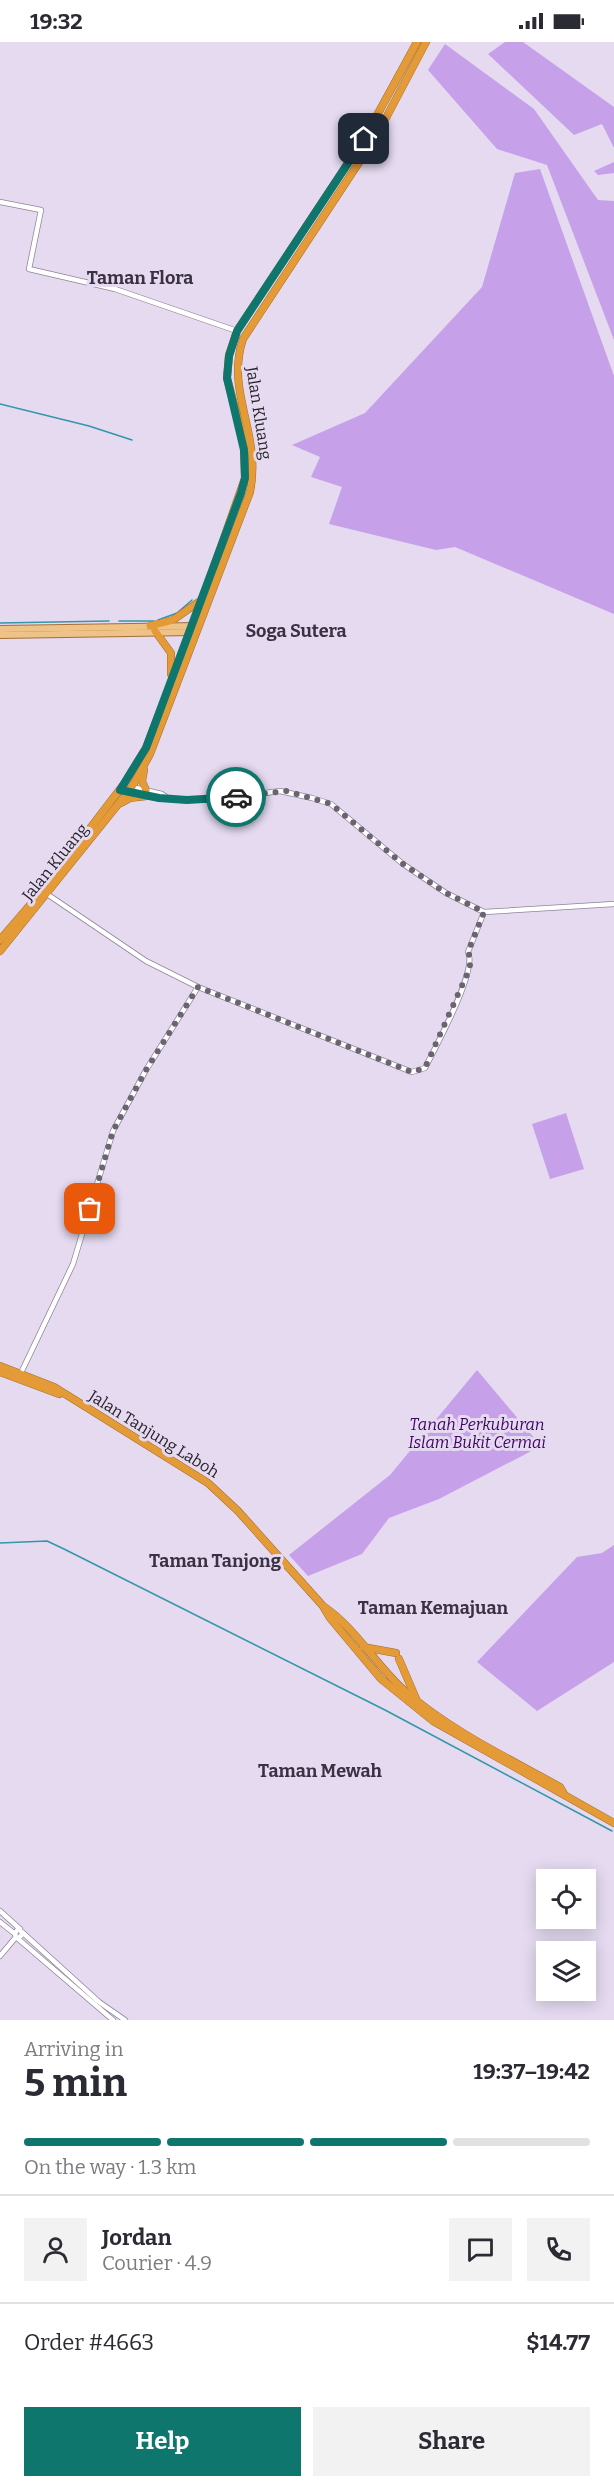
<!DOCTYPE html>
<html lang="en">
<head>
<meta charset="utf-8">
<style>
  body { margin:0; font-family:Bitter,serif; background:#f2f2f3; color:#2b2b33; height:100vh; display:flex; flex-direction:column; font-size:22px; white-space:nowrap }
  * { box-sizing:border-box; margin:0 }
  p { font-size:20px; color:#7c7c81 }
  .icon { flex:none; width:33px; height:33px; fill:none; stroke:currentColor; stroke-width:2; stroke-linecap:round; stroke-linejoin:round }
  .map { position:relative; height:1978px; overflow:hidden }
  .sheet { display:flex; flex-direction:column; background:#fff; flex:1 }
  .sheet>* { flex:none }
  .fabs { position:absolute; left:536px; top:1827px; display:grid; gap:12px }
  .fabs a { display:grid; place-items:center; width:60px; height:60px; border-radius:0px; background:#fff; box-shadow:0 3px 15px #0003; font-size:30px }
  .pin { position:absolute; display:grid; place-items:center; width:51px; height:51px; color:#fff; margin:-26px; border-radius:12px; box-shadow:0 3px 9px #0006 }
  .courier { position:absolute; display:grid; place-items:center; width:60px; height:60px; margin:-30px; border:4px solid #0f766e; border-radius:50%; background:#fff; color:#222; box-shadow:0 2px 8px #0007 }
  .head em { font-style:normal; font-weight:700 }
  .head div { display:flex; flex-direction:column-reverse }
  .head { display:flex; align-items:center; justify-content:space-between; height:102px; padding:0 24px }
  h1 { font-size:39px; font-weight:700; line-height:45px }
  .bar { display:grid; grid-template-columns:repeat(4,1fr); gap:9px 6px; align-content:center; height:72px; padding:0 24px }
  .bar i { height:8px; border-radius:4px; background:#e1e1e2 }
  .bar .active { background:#0f766e }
  .bar p { grid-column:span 4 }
  .line { display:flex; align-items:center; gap:15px; padding:0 24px; border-top:2px solid #e1e1e2 }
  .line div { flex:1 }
  .round { display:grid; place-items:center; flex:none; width:63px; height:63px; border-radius:0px; background:#f2f2f3 }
  .cta { display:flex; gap:12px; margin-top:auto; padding:12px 24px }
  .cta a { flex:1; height:69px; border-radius:0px; background:#0f766e; color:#fff; font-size:24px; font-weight:700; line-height:69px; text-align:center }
  .cta a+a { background:#f2f2f3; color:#2b2b33 }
  .status { display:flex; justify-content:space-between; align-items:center; height:42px; padding:0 30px; background:#fff; direction:ltr }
  .status svg { height:16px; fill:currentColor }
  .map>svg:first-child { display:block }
  .green { fill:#c6a1ea }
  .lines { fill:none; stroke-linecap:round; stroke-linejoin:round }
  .stream { stroke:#3396a9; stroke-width:1.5 }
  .minor-casing { stroke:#8e8498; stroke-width:6 }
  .major-casing { stroke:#a27033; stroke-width:8 }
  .highway-casing { stroke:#a27033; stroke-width:8 }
  .minor { stroke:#fff; stroke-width:4.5 }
  .major { stroke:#efc287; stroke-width:6 }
  .highway { stroke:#e49a37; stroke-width:7 }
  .done { stroke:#6a6370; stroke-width:6; stroke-dasharray:0 10.8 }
  .route { stroke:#0f766e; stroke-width:8 }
  .labels { text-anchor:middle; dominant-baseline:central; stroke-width:6; stroke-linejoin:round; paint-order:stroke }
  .street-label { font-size:16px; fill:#27232b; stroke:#e5daf0 }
  .park-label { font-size:16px; font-style:italic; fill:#410463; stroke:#e5daf0 }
  .neighbourhood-label { font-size:18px; font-weight:bold; fill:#3a3142; stroke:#e5daf0 }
</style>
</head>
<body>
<div class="status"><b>19:32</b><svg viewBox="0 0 49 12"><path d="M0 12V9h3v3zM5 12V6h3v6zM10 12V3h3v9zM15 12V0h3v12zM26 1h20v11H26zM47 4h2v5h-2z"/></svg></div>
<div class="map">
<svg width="614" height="1978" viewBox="0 0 614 1978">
  <rect width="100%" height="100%" fill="#e5daf0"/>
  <g class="green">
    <path d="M 505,0 L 523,0 L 614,65 L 614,106 L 602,82 L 574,93 L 488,12 Z"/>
    <path d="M 445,2 L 534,67 L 598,158 L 614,159 L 614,298 L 547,123 L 497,107 L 428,28 Z"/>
    <path d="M 614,120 L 614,131 L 598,133 L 594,129 Z"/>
    <path d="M 540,127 L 614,334 L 614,572 L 455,505 L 436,508 L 329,482 L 342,445 L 311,435 L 320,415 L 292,403 L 365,371 L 482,245 L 515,131 Z"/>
    <path d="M 566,1071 L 584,1127 L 550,1137 L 532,1082 Z"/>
    <path d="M 477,1328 L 541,1404 L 439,1457 L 389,1476 L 362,1512 L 308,1534 L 289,1513 L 390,1433 Z"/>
    <path d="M 614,1503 L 614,1620 L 537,1669 L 477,1620 L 577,1515 L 602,1511 Z"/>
  </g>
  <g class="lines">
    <g class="stream">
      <path d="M 0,362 L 89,384 L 132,398"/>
      <path d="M 158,578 L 177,571 L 192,558"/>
      <path d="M 119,579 L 154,579"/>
      <path d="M 0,581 L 109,579"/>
      <path d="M 0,1501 L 47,1499 L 64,1507 L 385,1668 L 612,1789"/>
    </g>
    <g class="minor-casing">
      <g id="minor">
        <path d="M 0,160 L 41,168 L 29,227 L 115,247 L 237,289"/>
        <path d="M 132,745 L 162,752 L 169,757"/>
        <path d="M 120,748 L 159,756 L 187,758 L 215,758 L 280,749 L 312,756 L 331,762 L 403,822 L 446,851 L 484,870 L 614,862"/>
        <path d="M 44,850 L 146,919 L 198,945 L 412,1030 L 425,1026 C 435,1006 478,928 468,910 L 484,870"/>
        <path d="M 20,1333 L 73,1222 L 113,1089 L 146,1028 L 198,945"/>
        <path d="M 0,1869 L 20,1887"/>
        <path d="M 0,1880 L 15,1892"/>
        <path d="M 23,1891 L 99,1960 L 125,1978"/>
        <path d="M 19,1896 L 23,1891 L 18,1887 L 15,1891 L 16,1895 L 113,1978"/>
        <path d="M 0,1914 L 16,1895"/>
      </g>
    </g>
    <g class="major-casing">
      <g id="major">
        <path d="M 0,587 L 197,584"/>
        <path d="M 0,593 L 193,590"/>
      </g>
    </g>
    <g class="highway-casing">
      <g id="highway">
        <path d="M 150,584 L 173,578 L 203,557"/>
        <path d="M 155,589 L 171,611 L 171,632"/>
        <path d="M 144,728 L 142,739 L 146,748"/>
        <path d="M 121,761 L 130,756 L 147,754"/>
        <path d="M 0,898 L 42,849 L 124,742 L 146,706 L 191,590 L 245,436 L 244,400 L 227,336 L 229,313 L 237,289 L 364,97 L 417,0"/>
        <path d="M 0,909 L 132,745 L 150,712 L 250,450 C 262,391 225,351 243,297 L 377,93 L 426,0"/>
        <path d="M 0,1324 L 54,1345 L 208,1441 L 238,1469 L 323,1564 C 356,1586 376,1624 406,1650 C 451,1689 508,1716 560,1745 L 564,1752"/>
        <path d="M 0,1330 L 59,1352"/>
        <path d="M 324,1566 L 330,1576 L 381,1637 L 433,1679 L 614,1781"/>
        <path d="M 363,1605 L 396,1611"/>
        <path d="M 399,1617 L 417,1659"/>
      </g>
    </g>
    <use href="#minor" class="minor"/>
    <use href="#major" class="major"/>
    <use href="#highway" class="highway"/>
  </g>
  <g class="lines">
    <path class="done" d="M 90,1167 L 113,1089 L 146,1028 L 198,945 L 412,1030 L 425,1026 L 469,928 L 471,918 L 468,910 L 484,870 L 446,851 L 403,822 L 331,762 L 286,749 L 236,755"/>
    <path class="route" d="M 236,755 L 187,758 L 159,756 L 120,748 L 146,706 L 241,451 L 245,436 L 244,408 L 227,336 L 229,314 L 237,289 L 364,97"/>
  </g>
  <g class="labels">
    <g class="street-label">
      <text transform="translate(259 371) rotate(81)">Jalan Kluang</text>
      <text transform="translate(55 820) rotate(-51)">Jalan Kluang</text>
      <text transform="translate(154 1392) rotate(32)">Jalan Tanjung Laboh</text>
    </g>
    <g class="park-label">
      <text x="477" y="1382">Tanah Perkuburan<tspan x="477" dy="18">Islam Bukit Cermai</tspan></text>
    </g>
    <g class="neighbourhood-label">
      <text x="140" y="236">Taman Flora</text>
      <text x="296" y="589">Soga Sutera</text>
      <text x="215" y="1519">Taman Tanjong</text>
      <text x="433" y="1566">Taman Kemajuan</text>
      <text x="320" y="1729">Taman Mewah</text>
    </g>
  </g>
</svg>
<div class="fabs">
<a><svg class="icon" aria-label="locate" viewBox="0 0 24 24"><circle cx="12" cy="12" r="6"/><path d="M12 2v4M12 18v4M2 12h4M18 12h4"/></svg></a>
<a><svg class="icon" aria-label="layers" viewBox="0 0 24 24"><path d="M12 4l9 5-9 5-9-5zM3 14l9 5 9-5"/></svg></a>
</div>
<div class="pin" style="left:90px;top:1167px;background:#ea580c"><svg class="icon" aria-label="bag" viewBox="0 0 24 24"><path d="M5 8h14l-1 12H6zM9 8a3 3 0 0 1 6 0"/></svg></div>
<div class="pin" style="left:364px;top:97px;background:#1f2937"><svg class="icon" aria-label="home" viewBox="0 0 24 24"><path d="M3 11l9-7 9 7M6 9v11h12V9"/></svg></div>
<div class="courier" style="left:236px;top:755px"><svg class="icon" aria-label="car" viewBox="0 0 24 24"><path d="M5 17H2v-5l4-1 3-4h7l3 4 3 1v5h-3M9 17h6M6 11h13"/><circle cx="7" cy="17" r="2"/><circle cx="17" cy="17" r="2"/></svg></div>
</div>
<section class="sheet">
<div class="head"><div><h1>5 min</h1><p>Arriving in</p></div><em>19:37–19:42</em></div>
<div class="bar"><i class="active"></i><i class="active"></i><i class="active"></i><i></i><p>On the way · 1.3 km</p></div>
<div class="line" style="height:108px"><a class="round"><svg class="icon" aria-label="person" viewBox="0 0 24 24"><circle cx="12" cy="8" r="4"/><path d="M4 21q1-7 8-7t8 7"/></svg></a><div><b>Jordan</b><p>Courier · 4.9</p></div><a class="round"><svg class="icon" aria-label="chat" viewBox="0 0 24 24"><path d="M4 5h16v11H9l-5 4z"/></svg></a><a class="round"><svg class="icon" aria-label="phone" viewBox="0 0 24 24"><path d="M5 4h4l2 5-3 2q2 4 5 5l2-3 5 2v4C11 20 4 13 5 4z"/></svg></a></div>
<div class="line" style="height:78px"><div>Order #4663</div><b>$14.77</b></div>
<div class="cta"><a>Help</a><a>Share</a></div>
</section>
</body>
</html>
